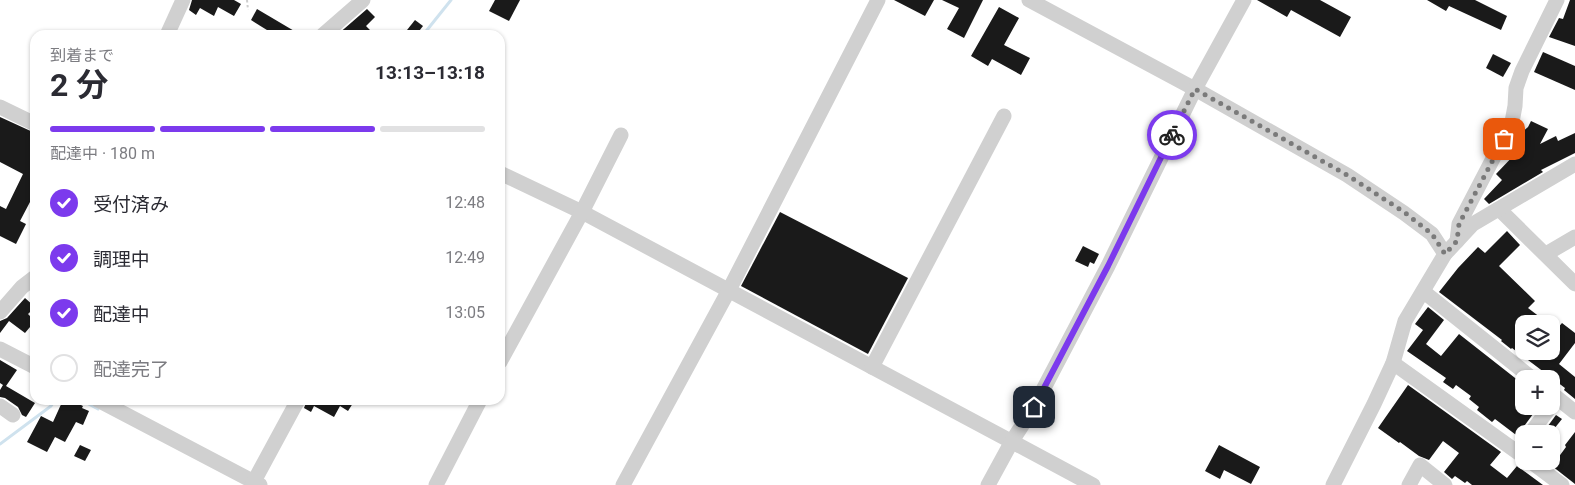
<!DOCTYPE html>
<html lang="ja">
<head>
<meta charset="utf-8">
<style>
  body { margin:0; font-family:Roboto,"Noto Sans JP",sans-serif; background:#f2f2f3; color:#2b2b33; height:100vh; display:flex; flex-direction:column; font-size:19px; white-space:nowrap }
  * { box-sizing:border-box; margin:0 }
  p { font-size:16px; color:#7c7c81 }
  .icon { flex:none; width:28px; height:28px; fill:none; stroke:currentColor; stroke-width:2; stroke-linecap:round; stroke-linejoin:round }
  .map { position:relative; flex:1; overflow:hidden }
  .details { position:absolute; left:30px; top:30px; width:475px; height:375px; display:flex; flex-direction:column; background:#fff; border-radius:15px; box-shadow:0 1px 4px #0004 }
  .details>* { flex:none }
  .controls { position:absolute; left:1515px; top:315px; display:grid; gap:10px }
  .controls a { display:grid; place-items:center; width:45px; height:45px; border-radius:10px; background:#fff; box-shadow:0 1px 4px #0004; font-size:25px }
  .pin { position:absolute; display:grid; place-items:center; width:42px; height:42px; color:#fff; margin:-21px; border-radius:10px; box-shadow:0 2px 8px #0006 }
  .courier { position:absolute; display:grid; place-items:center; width:50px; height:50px; margin:-25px; border:4px solid #7c3aed; border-radius:50%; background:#fff; color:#222; box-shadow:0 1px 6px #0007 }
  .summary em { font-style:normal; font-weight:700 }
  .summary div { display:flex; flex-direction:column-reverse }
  .summary { display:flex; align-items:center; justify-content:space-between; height:85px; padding:0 20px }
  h1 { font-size:32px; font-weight:700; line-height:38px }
  .bar { display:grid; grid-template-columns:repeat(4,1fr); gap:8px 5px; align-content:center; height:60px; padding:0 20px }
  .bar i { height:6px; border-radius:4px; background:#e1e1e2 }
  .bar .selected { background:#7c3aed }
  .bar p { grid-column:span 4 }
  ol { padding:0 20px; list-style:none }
  li { display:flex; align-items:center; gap:15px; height:55px }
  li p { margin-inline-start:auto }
  li .icon { padding:5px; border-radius:50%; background:#7c3aed; color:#fff; stroke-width:4 }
  li:last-child { color:#7c7c81 }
  li i { width:28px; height:28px; border:2px solid #e1e1e2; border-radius:50% }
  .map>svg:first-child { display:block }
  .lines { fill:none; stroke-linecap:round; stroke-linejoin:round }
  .stream { stroke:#cfe2ee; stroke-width:3 }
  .building { fill:#1a1a1a }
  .path { stroke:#cdcdcd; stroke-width:2; stroke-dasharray:2.5 2.5; stroke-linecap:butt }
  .minor { stroke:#d0d0d0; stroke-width:15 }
  .done { stroke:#7a7a7a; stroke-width:5; stroke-dasharray:0 9 }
  .route { stroke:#7c3aed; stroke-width:6 }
</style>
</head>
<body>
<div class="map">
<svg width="1575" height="485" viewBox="0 0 1575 485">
  <rect width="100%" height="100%" fill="#fff"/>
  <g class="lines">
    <g class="stream">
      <path d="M 423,35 L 451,0"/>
      <path d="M 81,400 L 98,409"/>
      <path d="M 0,444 L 51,406 L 55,400"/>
    </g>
  </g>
  <g class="building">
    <path d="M 192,0 L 234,0 L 241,4 L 234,16 L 218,7 L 214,16 L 200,8 L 196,15 L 189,10 Z"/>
    <path d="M 495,0 L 520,0 L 509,21 L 489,11 Z"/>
    <path d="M 894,0 L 934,0 L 925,16 Z"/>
    <path d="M 942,0 L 983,0 L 964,38 L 947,29 L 959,8 Z"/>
    <path d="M 1257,0 L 1320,0 L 1351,17 L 1340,37 L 1291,10 L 1287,17 Z"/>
    <path d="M 1427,0 L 1475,0 L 1507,16 L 1501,30 L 1449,6 L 1446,11 Z"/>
    <path d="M 1570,0 L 1575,0 L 1575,46 L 1549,37 L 1559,18 L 1563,19 Z"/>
    <path d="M 999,7 L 1019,18 L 1004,45 L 1030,58 L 1021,75 L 992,59 L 988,66 L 971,56 Z"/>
    <path d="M 257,9 L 301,35 L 275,35 L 251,20 Z"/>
    <path d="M 367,9 L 375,17 L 366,26 L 375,35 L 337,35 Z"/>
    <path d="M 415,20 L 423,26 L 416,35 L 403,35 Z"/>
    <path d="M 1543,52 L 1575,66 L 1575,90 L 1534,72 Z"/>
    <path d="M 1493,54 L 1511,63 L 1503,77 L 1486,68 Z"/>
    <path d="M 0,117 L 35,133 L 35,205 L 30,202 L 20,221 L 26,224 L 16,244 L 0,236 L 0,206 L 6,209 L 23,174 L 0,162 Z"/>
    <path d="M 1531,121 L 1548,129 L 1540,144 L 1556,136 L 1558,141 L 1575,133 L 1575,153 L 1541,170 L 1543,172 L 1489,204 L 1484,199 L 1502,180 L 1496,174 L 1517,152 L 1511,145 L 1514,139 L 1528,127 Z"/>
    <path d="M 780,212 L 908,278 L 868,354 L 741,286 Z"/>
    <path d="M 1507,231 L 1520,245 L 1499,266 L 1535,301 L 1528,308 L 1549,324 L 1524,324 L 1524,351 L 1542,351 L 1551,358 L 1551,336 L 1562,323 L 1575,333 L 1575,343 L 1559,364 L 1575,377 L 1575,399 L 1564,390 L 1565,388 L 1512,348 L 1511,349 L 1501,341 L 1502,340 L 1439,292 L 1458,268 L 1478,247 L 1485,253 Z"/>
    <path d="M 1083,246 L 1099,254 L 1094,264 L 1090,262 L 1088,267 L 1075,261 Z"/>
    <path d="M 25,298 L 35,307 L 28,314 L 35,321 L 25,333 L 9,321 L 0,333 L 0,321 L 7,318 Z"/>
    <path d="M 1428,307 L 1444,320 L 1426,344 L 1441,356 L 1459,334 L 1524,385 L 1524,406 L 1539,406 L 1522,429 L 1521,433 L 1524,441 L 1495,419 L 1492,422 L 1477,410 L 1479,407 L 1469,399 L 1471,396 L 1456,385 L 1453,389 L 1443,382 L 1446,378 L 1407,351 L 1423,330 L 1415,324 Z"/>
    <path d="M 0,360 L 17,370 L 6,386 L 35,403 L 26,417 L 22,415 L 18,407 L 5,398 L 0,397 L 0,390 L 3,385 L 0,383 Z"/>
    <path d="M 1408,385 L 1501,452 L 1490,465 L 1507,478 L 1517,466 L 1543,485 L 1472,485 L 1467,481 L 1465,483 L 1455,476 L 1452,479 L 1444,472 L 1459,453 L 1443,441 L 1429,460 L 1419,456 L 1400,442 L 1399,443 L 1378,428 Z"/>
    <path d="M 63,400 L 71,400 L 83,406 L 82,408 L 89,411 L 83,425 L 76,422 L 65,442 L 55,437 L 47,452 L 27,442 L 41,416 L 53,422 Z"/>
    <path d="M 307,400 L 355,400 L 348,411 L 340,406 L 334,417 L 314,406 L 311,412 L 304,408 Z"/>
    <path d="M 1556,415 L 1562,419 L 1550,434 L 1542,434 Z"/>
    <path d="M 1575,432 L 1575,484 L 1552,466 L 1566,447 L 1565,445 Z"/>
    <path d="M 80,445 L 91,450 L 85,461 L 74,456 Z"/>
    <path d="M 1219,445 L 1260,467 L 1251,484 L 1224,470 L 1220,479 L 1205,471 Z"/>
  </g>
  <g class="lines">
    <path class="path" d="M 247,0 L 248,10"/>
    <g class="minor">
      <path d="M 1029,0 L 1195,89 L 1347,175 L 1404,213 L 1432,234 L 1445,254"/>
      <path d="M 167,35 L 183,0"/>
      <path d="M 323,35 L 363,0"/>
      <path d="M 0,107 L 35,124"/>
      <path d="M 500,173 L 582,212 L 1093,485"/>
      <path d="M 1499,209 L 1575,284"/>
      <path d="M 1457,241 L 1459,224 L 1512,122 L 1515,106 L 1516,88 L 1522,71 L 1557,0"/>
      <path d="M 1546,254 L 1575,237"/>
      <path d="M 1424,292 L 1533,379"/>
      <path d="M 0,312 L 22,287 L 35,277"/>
      <path d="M 0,349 L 35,367"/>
      <path d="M 500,362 L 582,212 L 621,135"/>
      <path d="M 1393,363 L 1524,457"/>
      <path d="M 872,367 L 1004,116"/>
      <path d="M 1551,393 L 1575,412"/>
      <path d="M 98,400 L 260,485"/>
      <path d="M 0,406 L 13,415"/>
      <path d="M 1530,434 L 1551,406"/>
      <path d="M 1530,461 L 1562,485"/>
      <path d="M 252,485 L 298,400"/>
      <path d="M 436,485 L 480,400"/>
      <path d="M 623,485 L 729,290 L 878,0"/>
      <path d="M 988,485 L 1012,441 L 1034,407 L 1108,266 L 1195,89 L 1244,0"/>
      <path d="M 1333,485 L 1374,404 L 1393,363 L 1405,321 L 1445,254 L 1473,224 L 1575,164"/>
      <path d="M 1409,485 L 1420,465 L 1445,485"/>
    </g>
  </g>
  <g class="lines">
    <path class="done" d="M 1172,135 L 1195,89 L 1347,175 L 1404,212 L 1432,234 L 1445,254 L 1457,241 L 1459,224 L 1504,139"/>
    <path class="route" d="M 1034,407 L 1108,266 L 1172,135"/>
  </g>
</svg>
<div class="controls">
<a><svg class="icon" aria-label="layers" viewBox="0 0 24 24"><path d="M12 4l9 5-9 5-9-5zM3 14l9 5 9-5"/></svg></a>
<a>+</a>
<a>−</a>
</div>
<div class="pin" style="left:1504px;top:139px;background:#ea580c"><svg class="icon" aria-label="bag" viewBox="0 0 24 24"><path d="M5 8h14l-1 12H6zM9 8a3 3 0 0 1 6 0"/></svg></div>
<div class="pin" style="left:1034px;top:407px;background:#1f2937"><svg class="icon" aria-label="home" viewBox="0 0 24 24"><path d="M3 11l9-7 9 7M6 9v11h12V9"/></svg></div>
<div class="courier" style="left:1172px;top:135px"><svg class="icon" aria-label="bike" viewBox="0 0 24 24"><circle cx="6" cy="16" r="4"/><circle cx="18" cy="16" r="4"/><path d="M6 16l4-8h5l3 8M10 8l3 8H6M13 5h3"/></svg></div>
<section class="details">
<div class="summary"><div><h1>2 分</h1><p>到着まで</p></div><em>13:13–13:18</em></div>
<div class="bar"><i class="selected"></i><i class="selected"></i><i class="selected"></i><i></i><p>配達中 · 180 m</p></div>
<ol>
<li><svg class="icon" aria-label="check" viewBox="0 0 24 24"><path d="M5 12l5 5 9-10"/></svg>受付済み<p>12:48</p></li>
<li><svg class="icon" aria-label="check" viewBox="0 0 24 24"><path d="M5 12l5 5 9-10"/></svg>調理中<p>12:49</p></li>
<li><svg class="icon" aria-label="check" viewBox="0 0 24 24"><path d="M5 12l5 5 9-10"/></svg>配達中<p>13:05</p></li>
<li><i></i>配達完了</li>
</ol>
</section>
</div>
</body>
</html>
